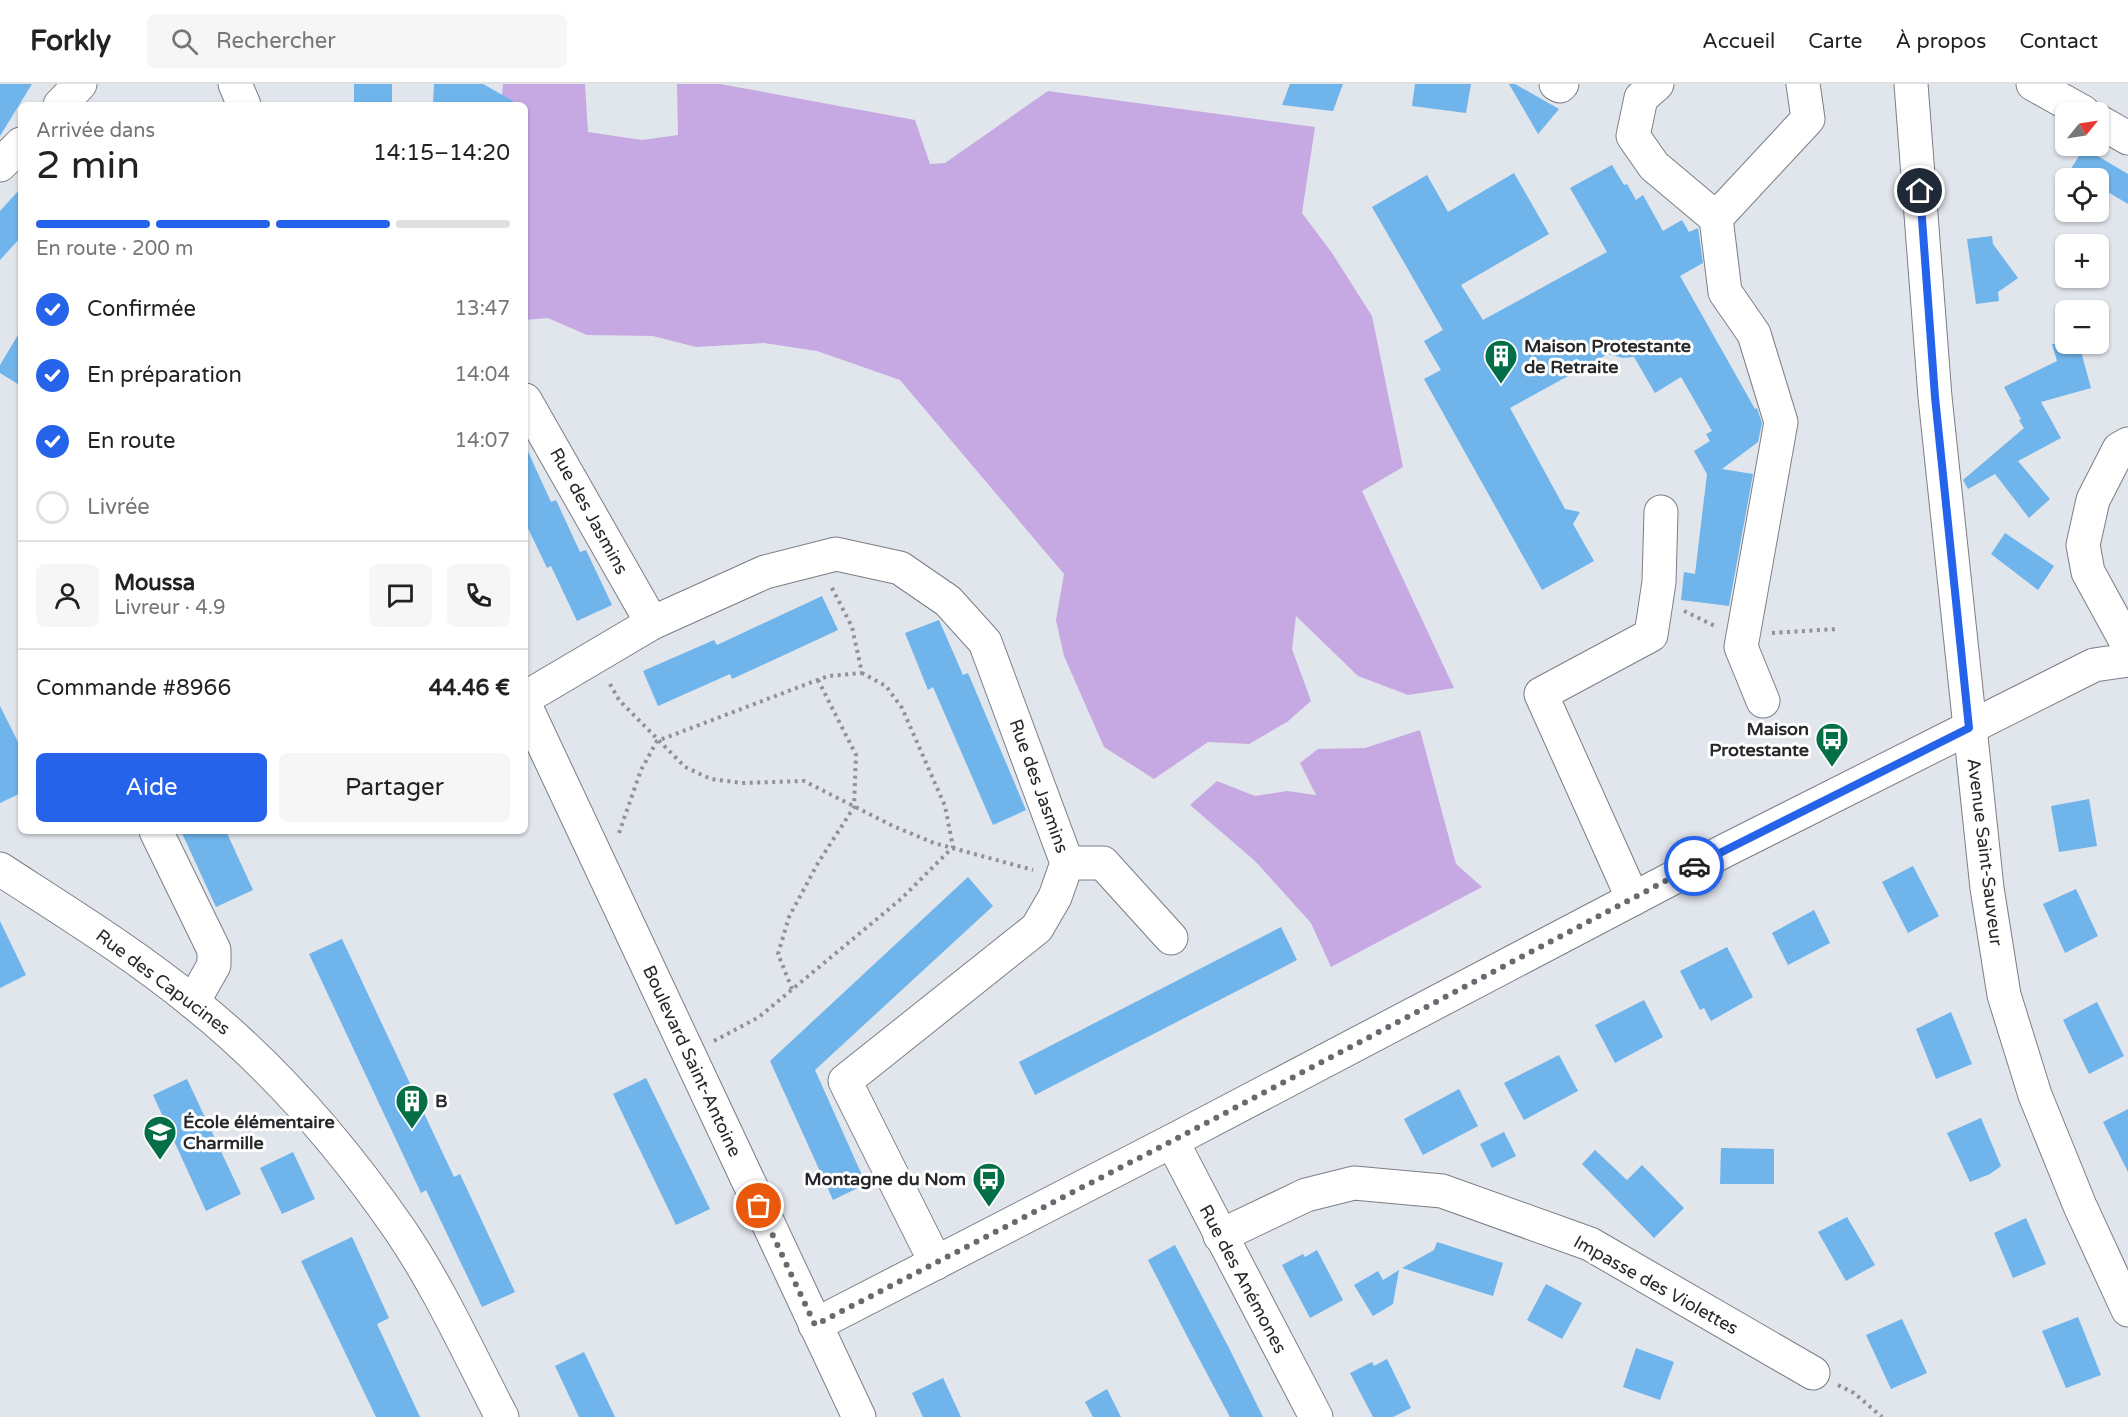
<!DOCTYPE html>
<html lang="fr">
<head>
<meta charset="utf-8">
<style>
  body { margin:0; font-family:"Varela Round",sans-serif; background:#f6f6f6; color:#222; height:100vh; display:flex; flex-direction:column; font-size:22px; white-space:nowrap }
  * { box-sizing:border-box; margin:0 }
  p { font-size:20px; color:#767676 }
  .icon { flex:none; width:33px; height:33px; fill:none; stroke:currentColor; stroke-width:2; stroke-linecap:round; stroke-linejoin:round }
  .map { position:relative; flex:1; overflow:hidden }
  .panel { position:absolute; left:18px; top:18px; width:510px; height:732px; display:flex; flex-direction:column; background:#fff; border-radius:9px; box-shadow:0 2px 4px #0004 }
  .panel>* { flex:none }
  .needle { width:39px; rotate:60deg }
  .buttons { position:absolute; left:2055px; top:18px; display:grid; gap:12px }
  .buttons a { display:grid; place-items:center; width:54px; height:54px; border-radius:9px; background:#fff; box-shadow:0 2px 4px #0004; font-size:30px }
  .pin { position:absolute; display:grid; place-items:center; width:51px; height:51px; color:#fff; margin:-26px; border:3px solid #fff; border-radius:50%; box-shadow:0 2px 6px #0007 }
  .courier { position:absolute; display:grid; place-items:center; width:60px; height:60px; margin:-30px; border:4px solid #2563eb; border-radius:50%; background:#fff; color:#222; box-shadow:0 2px 8px #0007 }
  .overview em { font-style:normal; font-weight:600 }
  .overview div { display:flex; flex-direction:column-reverse }
  .overview { display:flex; align-items:center; justify-content:space-between; height:102px; padding:0 18px }
  h1 { font-size:39px; font-weight:600; line-height:45px }
  .bar { display:grid; grid-template-columns:repeat(4,1fr); gap:9px 6px; align-content:center; height:72px; padding:0 18px }
  .bar i { height:8px; border-radius:4px; background:#e0e0e0 }
  .bar .active { background:#2563eb }
  .bar p { grid-column:span 4 }
  .line { display:flex; align-items:center; gap:15px; padding:0 18px; border-top:2px solid #e0e0e0 }
  .line div { flex:1 }
  .round { display:grid; place-items:center; flex:none; width:63px; height:63px; border-radius:9px; background:#f6f6f6 }
  ol { padding:0 18px; list-style:none }
  li { display:flex; align-items:center; gap:18px; height:66px }
  li p { margin-inline-start:auto }
  li .icon { padding:6px; border-radius:50%; background:#2563eb; color:#fff; stroke-width:4 }
  li:last-child { color:#767676 }
  li i { width:33px; height:33px; border:3px solid #e0e0e0; border-radius:50% }
  .action { display:flex; gap:12px; margin-top:auto; padding:12px 18px }
  .action a { flex:1; height:69px; border-radius:9px; background:#2563eb; color:#fff; font-size:24px; font-weight:600; line-height:69px; text-align:center }
  .action a+a { background:#f6f6f6; color:#222 }
  header { display:flex; align-items:center; gap:36px; box-sizing:border-box; height:84px; padding:0 30px; background:#fff; border-bottom:2px solid #e0e0e0 }
  header strong { font-size:28px }
  nav { display:flex; gap:33px; margin-inline-start:auto; font-size:21px }
  .search { width:420px; height:54px; background:#f6f6f6; display:flex; align-items:center; gap:15px; box-sizing:border-box; padding:0 21px; border-radius:9px; color:#767676; font-size:22px }
  .map>svg:first-child { display:block }
  .green { fill:#c6a9e3 }
  .building { fill:#6fb4eb }
  .lines { fill:none; stroke-linecap:round; stroke-linejoin:round }
  .minor-casing { stroke:#7b7e85; stroke-width:35 }
  .major-casing { stroke:#7b7e85; stroke-width:35 }
  .path { stroke:#8f9297; stroke-width:4; stroke-dasharray:3 4.5; stroke-linecap:butt }
  .minor { stroke:#fff; stroke-width:33 }
  .major { stroke:#fff; stroke-width:33 }
  .done { stroke:#686a6f; stroke-width:6; stroke-dasharray:0 10.8 }
  .route { stroke:#2563eb; stroke-width:8 }
  .labels { text-anchor:middle; dominant-baseline:central; stroke-width:6; stroke-linejoin:round; paint-order:stroke }
  .poi-label { font-size:18px; font-weight:bold; fill:#27282b; stroke:#fff; text-anchor:start }
  .street-label { font-size:18px; fill:#27282b; stroke:#fff }
</style>
</head>
<body>
<header>
<strong>Forkly</strong>
<div class="search"><svg class="icon" aria-label="search" viewBox="0 0 24 24"><circle cx="10" cy="10" r="6"/><path d="M15 15l6 6"/></svg>Rechercher</div>
<nav><a>Accueil</a><a>Carte</a><a>À propos</a><a>Contact</a></nav>
</header>
<div class="map">
<svg width="2128" height="1333" viewBox="0 0 2128 1333">
  <rect width="100%" height="100%" fill="#e1e5ec"/>
  <g class="green">
    <path d="M 503,0 L 585,0 L 588,48 L 642,56 L 678,51 L 677,0 L 720,0 L 915,36 L 930,80 L 945,79 L 1048,7 L 1315,43 L 1302,129 L 1332,169 L 1372,232 L 1403,383 L 1362,407 L 1454,604 L 1408,611 L 1358,592 L 1296,532 L 1292,565 L 1311,617 L 1287,638 L 1249,660 L 1208,658 L 1154,695 L 1104,663 L 1064,572 L 1056,536 L 1064,490 L 900,296 L 817,267 L 764,259 L 696,263 L 653,252 L 587,251 L 548,234 L 525,236 L 525,21 L 501,21 Z"/>
    <path d="M 1420,646 L 1456,780 L 1482,803 L 1331,883 L 1311,839 L 1255,777 L 1190,721 L 1217,697 L 1255,712 L 1287,707 L 1316,711 L 1300,679 L 1318,665 L 1365,664 Z"/>
  </g>
  <g class="building">
    <path d="M 0,0 L 32,0 L 0,52 Z"/>
    <rect x="354" y="0" width="38" height="21"/>
    <path d="M 434,0 L 483,0 L 520,21 L 433,21 Z"/>
    <path d="M 1290,0 L 1343,0 L 1333,27 L 1282,21 Z"/>
    <path d="M 1415,0 L 1471,0 L 1466,29 L 1412,22 Z"/>
    <path d="M 1509,0 L 1515,0 L 1559,25 L 1538,50 Z"/>
    <path d="M 2084,64 L 2128,90 L 2128,120 L 2098,102 L 2098,94 L 2065,94 Z"/>
    <path d="M 1612,81 L 1624,101 L 1627,100 L 1636,116 L 1643,111 L 1663,147 L 1682,136 L 1689,148 L 1698,144 L 1703,179 L 1680,192 L 1755,325 L 1757,324 L 1762,339 L 1758,358 L 1722,385 L 1753,390 L 1729,522 L 1681,516 L 1684,488 L 1695,490 L 1707,390 L 1694,367 L 1710,357 L 1706,350 L 1712,347 L 1681,293 L 1655,309 L 1634,273 L 1623,274 L 1608,270 L 1510,324 L 1565,425 L 1580,428 L 1573,440 L 1594,477 L 1542,506 L 1424,295 L 1441,286 L 1424,257 L 1443,246 L 1372,123 L 1427,91 L 1448,128 L 1514,89 L 1549,150 L 1461,201 L 1483,236 L 1607,168 L 1570,104 Z"/>
    <path d="M 21,104 L 21,153 L 0,176 L 0,127 Z"/>
    <path d="M 1992,152 L 1993,160 L 2018,194 L 1998,208 L 1999,217 L 1976,220 L 1967,155 Z"/>
    <path d="M 21,246 L 21,302 L 0,289 L 0,281 Z"/>
    <path d="M 2052,260 L 2079,260 L 2091,304 L 2041,318 L 2061,354 L 2018,377 L 2050,415 L 2029,434 L 1995,390 L 1968,405 L 1963,396 L 2024,344 L 2019,336 L 2021,335 L 2004,303 L 2057,277 Z"/>
    <path d="M 525,361 L 551,418 L 556,416 L 580,468 L 586,466 L 612,521 L 577,537 L 551,482 L 547,484 L 525,438 Z"/>
    <path d="M 2005,449 L 2054,482 L 2038,506 L 1991,470 Z"/>
    <path d="M 822,512 L 838,546 L 732,595 L 730,590 L 658,622 L 643,587 L 714,556 L 717,561 Z"/>
    <path d="M 939,536 L 963,591 L 968,589 L 1026,726 L 993,741 L 933,603 L 928,606 L 905,549 Z"/>
    <path d="M 0,622 L 21,664 L 21,709 L 0,719 Z"/>
    <path d="M 2089,715 L 2097,762 L 2059,768 L 2051,722 Z"/>
    <path d="M 181,747 L 226,747 L 253,806 L 216,823 Z"/>
    <path d="M 1913,782 L 1939,832 L 1908,849 L 1882,798 Z"/>
    <path d="M 968,793 L 993,822 L 815,986 L 866,1100 L 833,1116 L 770,977 Z"/>
    <path d="M 2076,805 L 2098,852 L 2065,869 L 2043,820 Z"/>
    <path d="M 1814,826 L 1830,859 L 1788,881 L 1772,849 Z"/>
    <path d="M 0,837 L 26,891 L 0,904 Z"/>
    <path d="M 1281,843 L 1297,876 L 1035,1011 L 1019,978 Z"/>
    <path d="M 342,855 L 454,1093 L 460,1090 L 515,1208 L 482,1223 L 426,1106 L 421,1109 L 309,870 Z"/>
    <path d="M 1727,863 L 1753,913 L 1711,937 L 1704,924 L 1700,926 L 1680,887 Z"/>
    <path d="M 1644,916 L 1663,953 L 1615,979 L 1595,941 Z"/>
    <path d="M 2097,918 L 2124,972 L 2089,990 L 2063,936 Z"/>
    <path d="M 1951,928 L 1972,980 L 1936,995 L 1916,945 Z"/>
    <path d="M 1559,971 L 1578,1007 L 1524,1036 L 1504,999 Z"/>
    <path d="M 646,994 L 710,1125 L 676,1141 L 613,1010 Z"/>
    <path d="M 187,995 L 241,1110 L 206,1127 L 153,1011 Z"/>
    <path d="M 1459,1005 L 1478,1042 L 1423,1071 L 1404,1035 Z"/>
    <path d="M 2128,1025 L 2128,1088 L 2103,1038 Z"/>
    <path d="M 1981,1034 L 2001,1082 L 1990,1090 L 1970,1098 L 1947,1049 Z"/>
    <path d="M 1504,1048 L 1516,1072 L 1492,1084 L 1480,1060 Z"/>
    <path d="M 1721,1064 L 1774,1065 L 1774,1100 L 1720,1100 Z"/>
    <path d="M 1595,1066 L 1627,1096 L 1642,1081 L 1684,1124 L 1654,1154 L 1582,1080 Z"/>
    <path d="M 293,1068 L 315,1115 L 282,1130 L 260,1084 Z"/>
    <path d="M 1847,1133 L 1875,1181 L 1846,1197 L 1818,1148 Z"/>
    <path d="M 2026,1134 L 2046,1180 L 2013,1194 L 1994,1149 Z"/>
    <path d="M 352,1153 L 389,1234 L 377,1240 L 420,1333 L 376,1333 L 301,1177 Z"/>
    <path d="M 1437,1158 L 1503,1179 L 1493,1212 L 1402,1184 L 1434,1166 Z"/>
    <path d="M 1175,1161 L 1229,1264 L 1263,1333 L 1230,1333 L 1187,1252 L 1148,1176 Z"/>
    <path d="M 1317,1166 L 1343,1216 L 1310,1234 L 1282,1181 L 1303,1170 L 1305,1173 Z"/>
    <path d="M 1399,1186 L 1393,1220 L 1373,1232 L 1354,1201 L 1378,1187 L 1383,1196 Z"/>
    <path d="M 1546,1200 L 1582,1219 L 1562,1255 L 1527,1236 Z"/>
    <path d="M 2078,1233 L 2101,1291 L 2066,1304 L 2042,1247 Z"/>
    <path d="M 1902,1235 L 1927,1289 L 1891,1305 L 1866,1251 Z"/>
    <path d="M 1636,1264 L 1674,1278 L 1660,1316 L 1623,1303 Z"/>
    <path d="M 584,1268 L 615,1333 L 579,1333 L 555,1282 Z"/>
    <path d="M 1387,1275 L 1411,1324 L 1393,1333 L 1373,1333 L 1350,1289 L 1372,1278 L 1374,1282 Z"/>
    <path d="M 943,1294 L 961,1333 L 923,1333 L 912,1309 Z"/>
    <path d="M 1107,1305 L 1121,1333 L 1093,1333 L 1085,1318 Z"/>
  </g>
  <g class="lines">
    <g class="minor-casing">
      <g id="minor">
        <path d="M 235,0 L 244,21"/>
        <path d="M 1556,0 L 1560,2 L 1562,0"/>
        <path d="M 1657,0 L 1641,14 L 1633,52 L 1654,82 L 1716,134"/>
        <path d="M 1911,0 L 1935,313 L 1987,804 L 2004,911 L 2035,1011 L 2080,1122 L 2128,1226"/>
        <path d="M 60,21 L 80,0"/>
        <path d="M 0,81 L 21,60"/>
        <path d="M 525,316 L 652,539 L 765,488 L 836,470 L 900,484 L 948,517 L 985,558 L 1067,779 L 1055,813 L 1037,844 L 845,997 L 936,1179"/>
        <path d="M 2128,360 L 2119,365 L 2093,416 L 2083,461 L 2088,488 L 2128,561"/>
        <path d="M 525,614 L 652,539"/>
        <path d="M 1763,617 L 1741,563 L 1781,338 L 1754,250 L 1725,208 L 1716,134 L 1808,35 L 1803,0"/>
        <path d="M 525,621 L 859,1333"/>
        <path d="M 156,747 L 214,866 L 214,881 L 193,918"/>
        <path d="M 1067,779 L 1103,779 L 1171,854"/>
        <path d="M 0,785 C 66,828 133,869 194,919 C 274,983 342,1062 400,1146 C 440,1205 469,1270 502,1333"/>
        <path d="M 1633,815 L 1541,610 L 1651,551 L 1659,498 L 1661,428"/>
        <path d="M 1172,1057 L 1316,1333"/>
        <path d="M 1220,1152 L 1306,1111 L 1354,1099 L 1442,1107 L 1590,1160 L 1813,1289"/>
        <path d="M 815,1241 L 1172,1057 L 1728,765 L 2094,581 L 2128,576"/>
      </g>
    </g>
    <g class="major-casing">
      <g id="major">
        <path d="M 2033,0 L 2083,28"/>
        <path d="M 2098,37 L 2128,54"/>
      </g>
    </g>
    <g class="path">
      <path d="M 1684,527 L 1715,542"/>
      <path d="M 1772,549 L 1837,545"/>
      <path d="M 610,600 L 619,616 L 685,683 L 711,695 L 742,699 L 804,697 L 893,742 L 934,759 L 1033,786"/>
      <path d="M 619,749 L 641,686 L 657,657 L 828,592 L 862,589 L 852,543 L 831,502"/>
      <path d="M 792,905 L 778,870 L 789,833 L 818,779 L 854,723 L 856,671 L 818,596"/>
      <path d="M 714,957 L 759,933 L 901,815 L 953,763 L 945,722 L 902,624 L 886,602 L 862,589"/>
      <path d="M 1838,1301 L 1854,1309 L 1882,1333"/>
    </g>
    <use href="#minor" class="minor"/>
    <use href="#major" class="major"/>
  </g>
  <g class="lines">
    <path class="done" d="M 759,1122 L 815,1241 L 1172,1057 L 1694,782"/>
    <path class="route" d="M 1694,782 L 1969,644 L 1935,313 L 1920,107"/>
  </g>
  <defs>
    <g id="building-pin" transform="scale(1.725)"><path d="M0 17L-7.5 6A9.5 9.5 0 1 1 7.5 6Z" fill="#046f46" stroke="#fff"/><path d="M-4-6H4V6H1V3H-1V6H-4ZM-2.5-4.3h1.7v1.8h-1.7ZM.8-4.3h1.7v1.8H.8ZM-2.5-1h1.7V.8h-1.7ZM.8-1h1.7V.8H.8Z" fill="#fff"/></g>
    <g id="bus-pin" transform="scale(1.725)"><path d="M0 17L-7.5 6A9.5 9.5 0 1 1 7.5 6Z" fill="#046f46" stroke="#fff"/><path d="M-5-6H5V4H4V6H2V4H-2V6H-4V4H-5ZM-3.5-4V0h7V-4ZM-3.5 1.2v1.5H-2V1.2ZM2 1.2v1.5H3.5V1.2Z" fill="#fff"/></g>
    <g id="school-pin" transform="scale(1.725)"><path d="M0 17L-7.5 6A9.5 9.5 0 1 1 7.5 6Z" fill="#046f46" stroke="#fff"/><path d="M0-5L7-2L0 1L-7-2ZM-4 1L0 2.5L4 1V4Q0 6-4 4Z" fill="#fff"/></g>
  </defs>
  <g fill-rule="evenodd">
    <use href="#building-pin" x="1501" y="272"/>
    <use href="#bus-pin" x="1832" y="655"/>
    <use href="#building-pin" x="412" y="1017"/>
    <use href="#school-pin" x="160" y="1048"/>
    <use href="#bus-pin" x="989" y="1095"/>
  </g>
  <g class="labels">
    <g class="poi-label">
      <text x="1524" y="262">Maison Protestante<tspan x="1524" dy="21">de Retraite</tspan></text>
      <text x="1809" y="645" text-anchor="end">Maison<tspan x="1809" dy="21">Protestante</tspan></text>
      <text x="435" y="1017">B</text>
      <text x="183" y="1038">École élémentaire<tspan x="183" dy="21">Charmille</tspan></text>
      <text x="966" y="1095" text-anchor="end">Montagne du Nom</text>
    </g>
    <g class="street-label">
      <text transform="translate(589 427) rotate(61)">Rue des Jasmins</text>
      <text transform="translate(1039 702) rotate(70)">Rue des Jasmins</text>
      <text transform="translate(1985 768) rotate(83)">Avenue Saint-Sauveur</text>
      <text transform="translate(163 898) rotate(37)">Rue des Capucines</text>
      <text transform="translate(692 977) rotate(65)">Boulevard Saint-Antoine</text>
      <text transform="translate(1243 1195) rotate(62)">Rue des Anémones</text>
      <text transform="translate(1656 1201) rotate(29)">Impasse des Violettes</text>
    </g>
  </g>
</svg>
<div class="buttons">
<a><svg class="needle" viewBox="-14 -14 28 28"><path d="M0-13l5 13h-10z" fill="#e53935"/><path d="M0 13l5-13h-10z" fill="#767676"/></svg></a>
<a><svg class="icon" aria-label="locate" viewBox="0 0 24 24"><circle cx="12" cy="12" r="6"/><path d="M12 2v4M12 18v4M2 12h4M18 12h4"/></svg></a>
<a>+</a>
<a>−</a>
</div>
<div class="pin" style="left:759px;top:1122px;background:#ea580c"><svg class="icon" aria-label="bag" viewBox="0 0 24 24"><path d="M5 8h14l-1 12H6zM9 8a3 3 0 0 1 6 0"/></svg></div>
<div class="pin" style="left:1920px;top:107px;background:#1f2937"><svg class="icon" aria-label="home" viewBox="0 0 24 24"><path d="M3 11l9-7 9 7M6 9v11h12V9"/></svg></div>
<div class="courier" style="left:1694px;top:782px"><svg class="icon" aria-label="car" viewBox="0 0 24 24"><path d="M5 17H2v-5l4-1 3-4h7l3 4 3 1v5h-3M9 17h6M6 11h13"/><circle cx="7" cy="17" r="2"/><circle cx="17" cy="17" r="2"/></svg></div>
<section class="panel">
<div class="overview"><div><h1>2 min</h1><p>Arrivée dans</p></div><em>14:15–14:20</em></div>
<div class="bar"><i class="active"></i><i class="active"></i><i class="active"></i><i></i><p>En route · 200 m</p></div>
<ol>
<li><svg class="icon" aria-label="check" viewBox="0 0 24 24"><path d="M5 12l5 5 9-10"/></svg>Confirmée<p>13:47</p></li>
<li><svg class="icon" aria-label="check" viewBox="0 0 24 24"><path d="M5 12l5 5 9-10"/></svg>En préparation<p>14:04</p></li>
<li><svg class="icon" aria-label="check" viewBox="0 0 24 24"><path d="M5 12l5 5 9-10"/></svg>En route<p>14:07</p></li>
<li><i></i>Livrée</li>
</ol>
<div class="line" style="height:108px"><a class="round"><svg class="icon" aria-label="person" viewBox="0 0 24 24"><circle cx="12" cy="8" r="4"/><path d="M4 21q1-7 8-7t8 7"/></svg></a><div><b>Moussa</b><p>Livreur · 4.9</p></div><a class="round"><svg class="icon" aria-label="chat" viewBox="0 0 24 24"><path d="M4 5h16v11H9l-5 4z"/></svg></a><a class="round"><svg class="icon" aria-label="phone" viewBox="0 0 24 24"><path d="M5 4h4l2 5-3 2q2 4 5 5l2-3 5 2v4C11 20 4 13 5 4z"/></svg></a></div>
<div class="line" style="height:78px"><div>Commande #8966</div><b>44.46 €</b></div>
<div class="action"><a>Aide</a><a>Partager</a></div>
</section>
</div>
</body>
</html>
